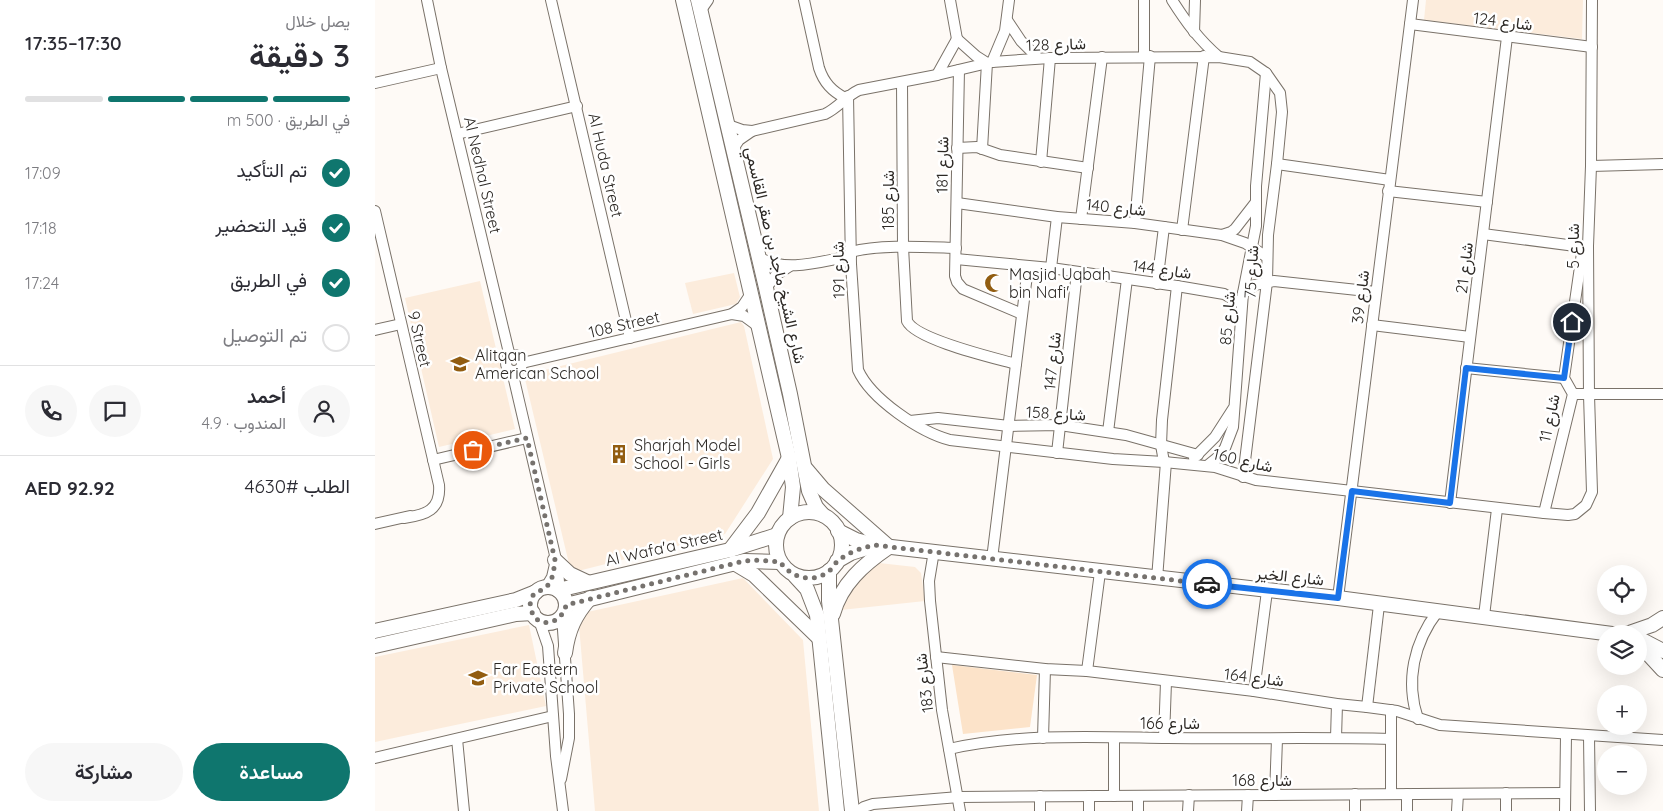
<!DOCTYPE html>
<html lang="ar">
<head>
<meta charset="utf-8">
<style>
  body { margin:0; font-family:Quicksand,Vazirmatn,sans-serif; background:#f7f7f7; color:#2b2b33; direction:rtl; height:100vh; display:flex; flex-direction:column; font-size:19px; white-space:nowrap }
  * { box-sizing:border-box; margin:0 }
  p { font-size:16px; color:#7c7c81 }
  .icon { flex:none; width:28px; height:28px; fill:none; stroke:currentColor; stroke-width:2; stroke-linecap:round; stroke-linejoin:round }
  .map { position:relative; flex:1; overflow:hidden; direction:ltr }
  .details { display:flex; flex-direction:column; background:#fff; width:375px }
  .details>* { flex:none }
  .buttons { position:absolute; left:1222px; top:565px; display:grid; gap:10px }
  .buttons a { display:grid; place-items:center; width:50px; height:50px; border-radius:50%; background:#fff; box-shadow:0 5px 20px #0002; font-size:25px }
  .pin { position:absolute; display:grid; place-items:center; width:42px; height:42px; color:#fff; margin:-21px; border:2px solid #fff; border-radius:50%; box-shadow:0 1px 5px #0007 }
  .courier { position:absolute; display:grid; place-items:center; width:50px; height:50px; margin:-25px; border:4px solid #1a73e8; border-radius:50%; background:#fff; color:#222; box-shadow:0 1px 6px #0007 }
  .summary em { font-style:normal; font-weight:600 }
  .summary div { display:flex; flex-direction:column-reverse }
  .summary { display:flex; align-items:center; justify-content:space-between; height:85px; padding:0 25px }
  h1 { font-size:32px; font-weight:600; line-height:38px }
  .bar { display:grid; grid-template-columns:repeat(4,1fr); gap:8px 5px; align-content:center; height:60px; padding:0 25px }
  .bar i { height:6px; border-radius:4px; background:#e1e1e2 }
  .bar .active { background:#0f766e }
  .bar p { grid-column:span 4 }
  .line { display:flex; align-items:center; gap:12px; padding:0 25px; border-top:1px solid #e1e1e2 }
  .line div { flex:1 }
  .round { display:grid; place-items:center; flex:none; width:52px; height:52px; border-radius:26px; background:#f7f7f7 }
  ol { padding:0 25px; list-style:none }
  li { display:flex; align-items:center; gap:15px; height:55px }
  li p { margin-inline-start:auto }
  li .icon { padding:5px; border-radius:50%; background:#0f766e; color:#fff; stroke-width:4 }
  li:last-child { color:#7c7c81 }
  li i { width:28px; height:28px; border:2px solid #e1e1e2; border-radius:50% }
  .action { display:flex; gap:10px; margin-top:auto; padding:10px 25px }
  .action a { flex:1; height:58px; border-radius:30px; background:#0f766e; color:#fff; font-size:20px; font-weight:600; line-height:58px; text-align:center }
  .action a+a { background:#f7f7f7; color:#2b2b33 }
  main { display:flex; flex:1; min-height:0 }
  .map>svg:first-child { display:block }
  .built { fill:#fcecdc }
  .pitch { fill:#fce3c9 }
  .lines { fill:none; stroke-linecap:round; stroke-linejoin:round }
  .street-casing { stroke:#7a7269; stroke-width:12 }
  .secondary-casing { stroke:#7a7269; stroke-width:16 }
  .street { stroke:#fff; stroke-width:10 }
  .secondary { stroke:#fff; stroke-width:14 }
  .done { stroke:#76726e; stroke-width:5; stroke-dasharray:0 9 }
  .route { stroke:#1a73e8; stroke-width:6 }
  .labels { text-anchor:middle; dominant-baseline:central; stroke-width:5; stroke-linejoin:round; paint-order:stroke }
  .street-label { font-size:16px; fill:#2d2925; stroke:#fff }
  .poi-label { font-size:16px; fill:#2d2925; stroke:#fff; text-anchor:start }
</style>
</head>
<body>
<main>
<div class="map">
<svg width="1288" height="811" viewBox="0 0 1288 811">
  <rect width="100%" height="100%" fill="#fefaf6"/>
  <g class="built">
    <path d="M 1051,0 L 1208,0 L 1207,39 L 1049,20 Z"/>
    <path d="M 359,273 L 365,297 L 361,304 L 318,314 L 310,283 Z"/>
    <path d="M 105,281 L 140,429 L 64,447 L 30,298 Z"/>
    <path d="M 366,322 L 369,326 L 398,459 L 350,534 L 203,571 L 195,568 L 150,379 L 153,374 Z"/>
    <path d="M 504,563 L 540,567 L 546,573 L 550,601 L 466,610 L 468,594 Z"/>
    <path d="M 368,578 L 428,640 L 444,811 L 220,811 L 203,614 Z"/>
    <path d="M 154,625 L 171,706 L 0,742 L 0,657 Z"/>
  </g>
  <path class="pitch" d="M 577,665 L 662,675 L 655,727 L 588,734 Z"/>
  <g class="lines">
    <g class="street-casing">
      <g id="street">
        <path d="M 52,0 L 66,68 L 135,357"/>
        <path d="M 176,0 L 255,338"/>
        <path d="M 429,0 L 444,68 C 449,83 457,91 470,98"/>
        <path d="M 575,0 L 582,39"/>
        <path d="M 769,0 L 769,57"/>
        <path d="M 797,0 C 811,22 824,40 844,57"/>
        <path d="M 326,10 L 333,0"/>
        <path d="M 632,20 L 646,41 L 663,58"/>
        <path d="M 1035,24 L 1217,47"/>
        <path d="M 819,32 L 820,0"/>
        <path d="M 582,39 L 601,56 L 612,63 L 607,149"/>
        <path d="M 617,62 L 630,31 L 634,0"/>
        <path d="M 584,70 L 580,276 L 582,282 L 588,289 L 647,314"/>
        <path d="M 562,75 L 582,39"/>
        <path d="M 527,82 L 528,247 L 532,321 C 541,340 620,358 641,364"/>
        <path d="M 0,83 L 66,68"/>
        <path d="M 473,96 L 476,264 L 483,370 C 496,399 545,432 575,440 L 738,459 L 789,462 L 840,467 L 881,480 L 1169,513 L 1193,515 L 1200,514 L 1211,505 L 1217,492 L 1214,395 L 1213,246 L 1216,166 L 1217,0"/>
        <path d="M 353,125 L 367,130 L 377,131 L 450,114 C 463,108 471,96 484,90 L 562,75 L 617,62 L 675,58 L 844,57 L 875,62 L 891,73 L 905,93 L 907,112 L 902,164 L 893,235 L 892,282 L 868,477"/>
        <path d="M 82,134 L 202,106"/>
        <path d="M 582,148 L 602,147 L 625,155 L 713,168"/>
        <path d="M 358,149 L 364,140 L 377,131"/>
        <path d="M 666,162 L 675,58"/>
        <path d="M 902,164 L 1015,180"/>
        <path d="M 1216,166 L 1288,164"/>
        <path d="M 1013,191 L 1112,202"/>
        <path d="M 582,203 L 682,217 L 760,223 L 847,235 L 870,243 L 892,257"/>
        <path d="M 0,211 L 64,485 C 66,510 51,515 29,518"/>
        <path d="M 706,219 L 727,57"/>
        <path d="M 760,223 L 775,56"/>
        <path d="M 807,230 L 829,56"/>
        <path d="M 1108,234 L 1208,247"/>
        <path d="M 847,235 L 856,232 L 860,229 L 881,202"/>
        <path d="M 476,252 C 505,244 550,247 581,248"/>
        <path d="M 385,258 C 413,273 446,261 476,256"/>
        <path d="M 581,259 L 676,268 L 802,286 L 849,294 L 867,304"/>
        <path d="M 676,268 L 682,217"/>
        <path d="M 782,284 L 789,227"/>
        <path d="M 391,288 L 401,275 L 415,266"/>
        <path d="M 868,293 L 880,285 L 899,281 L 1001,292"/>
        <path d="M 357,314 L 367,307 L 377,292"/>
        <path d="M 997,325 L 1095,337"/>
        <path d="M 0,330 L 26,324"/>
        <circle cx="139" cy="363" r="8"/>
        <path d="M 147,363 L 357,314 L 369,316 L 384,327"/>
        <path d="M 1091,368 L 1189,378"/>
        <path d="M 137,371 L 183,568 L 184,582 L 181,589"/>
        <path d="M 1198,394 L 1288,394"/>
        <path d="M 535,421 L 563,418 L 634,426 L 685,425 L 751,435 L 823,455"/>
        <path d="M 733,432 L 752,279"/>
        <path d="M 682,453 L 702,272"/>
        <path d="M 819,458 L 840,437 L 858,409"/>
        <path d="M 58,460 L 152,438"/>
        <path d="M 789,462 L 786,445 L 787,420 L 802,286"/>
        <path d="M 832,466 L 842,458 L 850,448 L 858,427 L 868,293 L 881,226 L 881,186 L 891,73"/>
        <path d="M 1075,503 L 1132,37"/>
        <path d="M 1169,513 L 1198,394 L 1189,378 L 1208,246"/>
        <path d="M 0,524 L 35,516"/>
        <path d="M 559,551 L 554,581 L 555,601 L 567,710 L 585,811"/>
        <path d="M 617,559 L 653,267"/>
        <path d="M 782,579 L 791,462"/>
        <path d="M 171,587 L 177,577 L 180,564"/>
        <path d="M 963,598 L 1038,0"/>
        <path d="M 1109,616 L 1122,509"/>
        <path d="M 164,620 L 173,646 L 181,756 L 188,811"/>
        <path d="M 561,657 L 670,669 L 712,671 L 879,691 L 962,704 L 992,707 L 1022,711 L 1065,725 L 1288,740"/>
        <path d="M 712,671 L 725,572"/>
        <path d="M 879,691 L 892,591"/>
        <path d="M 992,707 L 1004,605"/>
        <path d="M 1016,710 L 1016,794"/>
        <path d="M 1043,719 C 1030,681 1039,642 1063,611"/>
        <path d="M 1214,736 L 1215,811"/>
        <path d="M 668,738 L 670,669"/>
        <path d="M 739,738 L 739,796"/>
        <path d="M 789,738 L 791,682"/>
        <path d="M 961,738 L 962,704"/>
        <path d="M 82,739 L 89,811"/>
        <path d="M 574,749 C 645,733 720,737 793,738 C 867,739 942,737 1016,739"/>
        <path d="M 0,758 L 178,716"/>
        <path d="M 186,779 L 194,738 L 194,714 L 187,616"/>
        <path d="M 1032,794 L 1032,811"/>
        <path d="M 900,795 L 902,739"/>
        <path d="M 665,796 L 665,811"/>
        <path d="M 483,811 L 489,807 L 498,804 L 584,797 L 1190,793"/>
        <path d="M 714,811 L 714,796"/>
        <path d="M 763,811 L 763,796"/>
        <path d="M 813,811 L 814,795"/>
        <path d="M 872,811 L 873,795"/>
        <path d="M 980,811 L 980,794"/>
        <path d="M 1082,811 L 1083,794"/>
        <path d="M 1131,811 L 1131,793"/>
        <path d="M 1190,811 L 1191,735"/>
      </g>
    </g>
    <g class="secondary-casing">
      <g id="secondary">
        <path d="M 308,0 L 414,458 L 418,487 L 415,518"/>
        <path d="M 323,0 L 391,288 L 415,394 L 434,491 L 441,507 L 448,515"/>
        <path d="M 431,469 L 448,489 L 514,547 C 489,564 466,584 458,614"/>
        <circle cx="434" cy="545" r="33"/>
        <path d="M 463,531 L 481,540 L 499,545 L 963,598 L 1237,634"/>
        <path d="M 355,550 L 383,513 L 414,458"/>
        <path d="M 180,560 L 195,574 L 212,582"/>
        <path d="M 462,561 L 476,553 L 498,546"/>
        <path d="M 359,563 L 379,575 L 445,639"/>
        <path d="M 454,571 L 454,601 L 477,811"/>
        <path d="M 420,576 L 432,589 L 442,615 L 462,811"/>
        <circle cx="173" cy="605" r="18"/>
        <path d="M 183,590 L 355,550 L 402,535"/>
        <path d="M 191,605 L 369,561 L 405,562"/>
        <path d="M 0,631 L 141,600 L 161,592"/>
        <path d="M 1251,634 L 1277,625 L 1288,618"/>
        <path d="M 1267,640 L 1288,651"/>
        <path d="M 1264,644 L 1288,670"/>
        <path d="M 0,646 L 141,614 L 158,613"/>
        <path d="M 190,653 C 193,630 200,615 215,598"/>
      </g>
    </g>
    <use href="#street" class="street"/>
    <use href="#secondary" class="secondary"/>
  </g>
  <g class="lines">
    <path class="done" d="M 98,450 L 152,438 L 180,560 C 179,568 178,581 172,586 C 165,593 152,592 156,609 C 161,630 187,625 191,605 L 369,561 L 380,560 L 405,562 C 416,577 436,584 453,572 C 457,569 459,564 463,561 C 473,552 487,548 499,545 L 832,584"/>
    <path class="route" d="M 832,584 L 963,598 L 977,491 L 1075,503 L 1091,368 L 1189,378 L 1197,322"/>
  </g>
  <defs>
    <g id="mosque-bare" transform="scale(1.5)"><path d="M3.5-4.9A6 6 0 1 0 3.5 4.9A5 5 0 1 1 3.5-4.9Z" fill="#925d11" stroke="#fff" stroke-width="2.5" paint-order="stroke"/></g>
    <g id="school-bare" transform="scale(1.5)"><path d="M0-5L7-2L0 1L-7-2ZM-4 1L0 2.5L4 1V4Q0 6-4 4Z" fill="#925d11" stroke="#fff" stroke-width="2.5" paint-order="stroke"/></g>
    <g id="building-bare" transform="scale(1.5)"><path d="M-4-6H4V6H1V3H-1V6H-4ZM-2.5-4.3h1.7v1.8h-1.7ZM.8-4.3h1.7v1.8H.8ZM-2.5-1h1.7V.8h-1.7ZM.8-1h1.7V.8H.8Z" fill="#925d11" stroke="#fff" stroke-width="2.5" paint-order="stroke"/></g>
  </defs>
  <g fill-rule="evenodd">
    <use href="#mosque-bare" x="619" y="283"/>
    <use href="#school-bare" x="85" y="364"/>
    <use href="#building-bare" x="244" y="454"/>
    <use href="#school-bare" x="103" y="678"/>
  </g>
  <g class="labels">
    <g class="street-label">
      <text transform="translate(1128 21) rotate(7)">شارع 124</text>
      <text transform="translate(681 44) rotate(-2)">شارع 128</text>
      <text transform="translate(231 165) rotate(77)">Al Huda Street</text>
      <text transform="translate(567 165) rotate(-89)">شارع 181</text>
      <text transform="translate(108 175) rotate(77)">Al Nedhal Street</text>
      <text transform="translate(513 200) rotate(-90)">شارع 185</text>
      <text transform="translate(741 207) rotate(6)">شارع 140</text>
      <text transform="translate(1198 246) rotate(-90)">شارع 5</text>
      <text transform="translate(401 255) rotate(77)">شارع الشيخ ماجد بن صقر القاسمي</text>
      <text transform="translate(1089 268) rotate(-83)">شارع 21</text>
      <text transform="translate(787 269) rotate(8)">شارع 144</text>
      <text transform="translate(463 270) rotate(-91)">شارع 191</text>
      <text transform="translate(876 272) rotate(-87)">شارع 75</text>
      <text transform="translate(985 297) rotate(-83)">شارع 39</text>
      <text transform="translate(852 318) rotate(-85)">شارع 85</text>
      <text transform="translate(249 324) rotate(-13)">108 Street</text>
      <text transform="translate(45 339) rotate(77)">9 Street</text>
      <text transform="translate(677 361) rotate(-84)">شارع 147</text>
      <text transform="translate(681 413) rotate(3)">شارع 158</text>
      <text transform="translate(1174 418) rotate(-78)">شارع 11</text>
      <text transform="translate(868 460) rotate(13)">شارع 160</text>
      <text transform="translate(289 547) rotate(-13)">Al Wafa'a Street</text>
      <text transform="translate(915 576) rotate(6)">شارع الخير</text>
      <text transform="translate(879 677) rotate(7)">شارع 164</text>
      <text transform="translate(549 683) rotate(-97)">شارع 183</text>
      <text x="795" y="723">شارع 166</text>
      <text x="887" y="780">شارع 168</text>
    </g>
    <g class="poi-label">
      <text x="634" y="274">Masjid Uqbah<tspan x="634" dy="18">bin Nafi'</tspan></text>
      <text x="100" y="355">Alitqan<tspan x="100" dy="18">American School</tspan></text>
      <text x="259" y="445">Sharjah Model<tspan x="259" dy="18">School - Girls</tspan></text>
      <text x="118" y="669">Far Eastern<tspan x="118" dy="18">Private School</tspan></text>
    </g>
  </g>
</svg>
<div class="buttons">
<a><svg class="icon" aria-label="locate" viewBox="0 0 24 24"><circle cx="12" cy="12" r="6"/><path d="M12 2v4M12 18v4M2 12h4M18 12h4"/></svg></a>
<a><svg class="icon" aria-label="layers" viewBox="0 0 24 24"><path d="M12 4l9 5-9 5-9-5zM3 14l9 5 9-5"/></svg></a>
<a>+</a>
<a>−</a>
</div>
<div class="pin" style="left:98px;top:450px;background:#ea580c"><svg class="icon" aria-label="bag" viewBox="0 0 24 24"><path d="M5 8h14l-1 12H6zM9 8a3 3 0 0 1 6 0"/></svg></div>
<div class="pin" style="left:1197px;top:322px;background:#1f2937"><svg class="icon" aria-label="home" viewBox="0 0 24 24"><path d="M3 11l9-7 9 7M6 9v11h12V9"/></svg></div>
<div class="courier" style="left:832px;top:584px"><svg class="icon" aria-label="car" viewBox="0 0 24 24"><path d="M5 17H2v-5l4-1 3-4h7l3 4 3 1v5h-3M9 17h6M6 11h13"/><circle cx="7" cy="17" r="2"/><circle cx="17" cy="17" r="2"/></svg></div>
</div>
<section class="details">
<div class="summary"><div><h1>3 دقيقة</h1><p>يصل خلال</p></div><em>17:30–17:35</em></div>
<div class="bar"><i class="active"></i><i class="active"></i><i class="active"></i><i></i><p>في الطريق · 500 m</p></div>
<ol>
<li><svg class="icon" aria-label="check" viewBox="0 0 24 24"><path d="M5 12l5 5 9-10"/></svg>تم التأكيد<p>17:09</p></li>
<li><svg class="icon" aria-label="check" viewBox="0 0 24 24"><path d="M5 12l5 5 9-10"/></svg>قيد التحضير<p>17:18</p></li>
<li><svg class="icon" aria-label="check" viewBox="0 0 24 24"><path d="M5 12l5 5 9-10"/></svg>في الطريق<p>17:24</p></li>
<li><i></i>تم التوصيل</li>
</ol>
<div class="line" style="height:90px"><a class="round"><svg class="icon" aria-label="person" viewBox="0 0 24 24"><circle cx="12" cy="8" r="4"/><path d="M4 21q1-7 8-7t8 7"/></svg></a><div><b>أحمد</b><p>المندوب · 4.9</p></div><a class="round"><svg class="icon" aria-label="chat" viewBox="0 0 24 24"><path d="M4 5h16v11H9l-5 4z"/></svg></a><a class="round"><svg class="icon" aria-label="phone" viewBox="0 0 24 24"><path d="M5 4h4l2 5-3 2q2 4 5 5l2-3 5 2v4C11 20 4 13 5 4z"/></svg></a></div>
<div class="line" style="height:65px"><div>الطلب #4630</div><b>AED 92.92</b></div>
<div class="action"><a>مساعدة</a><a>مشاركة</a></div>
</section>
</main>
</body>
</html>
